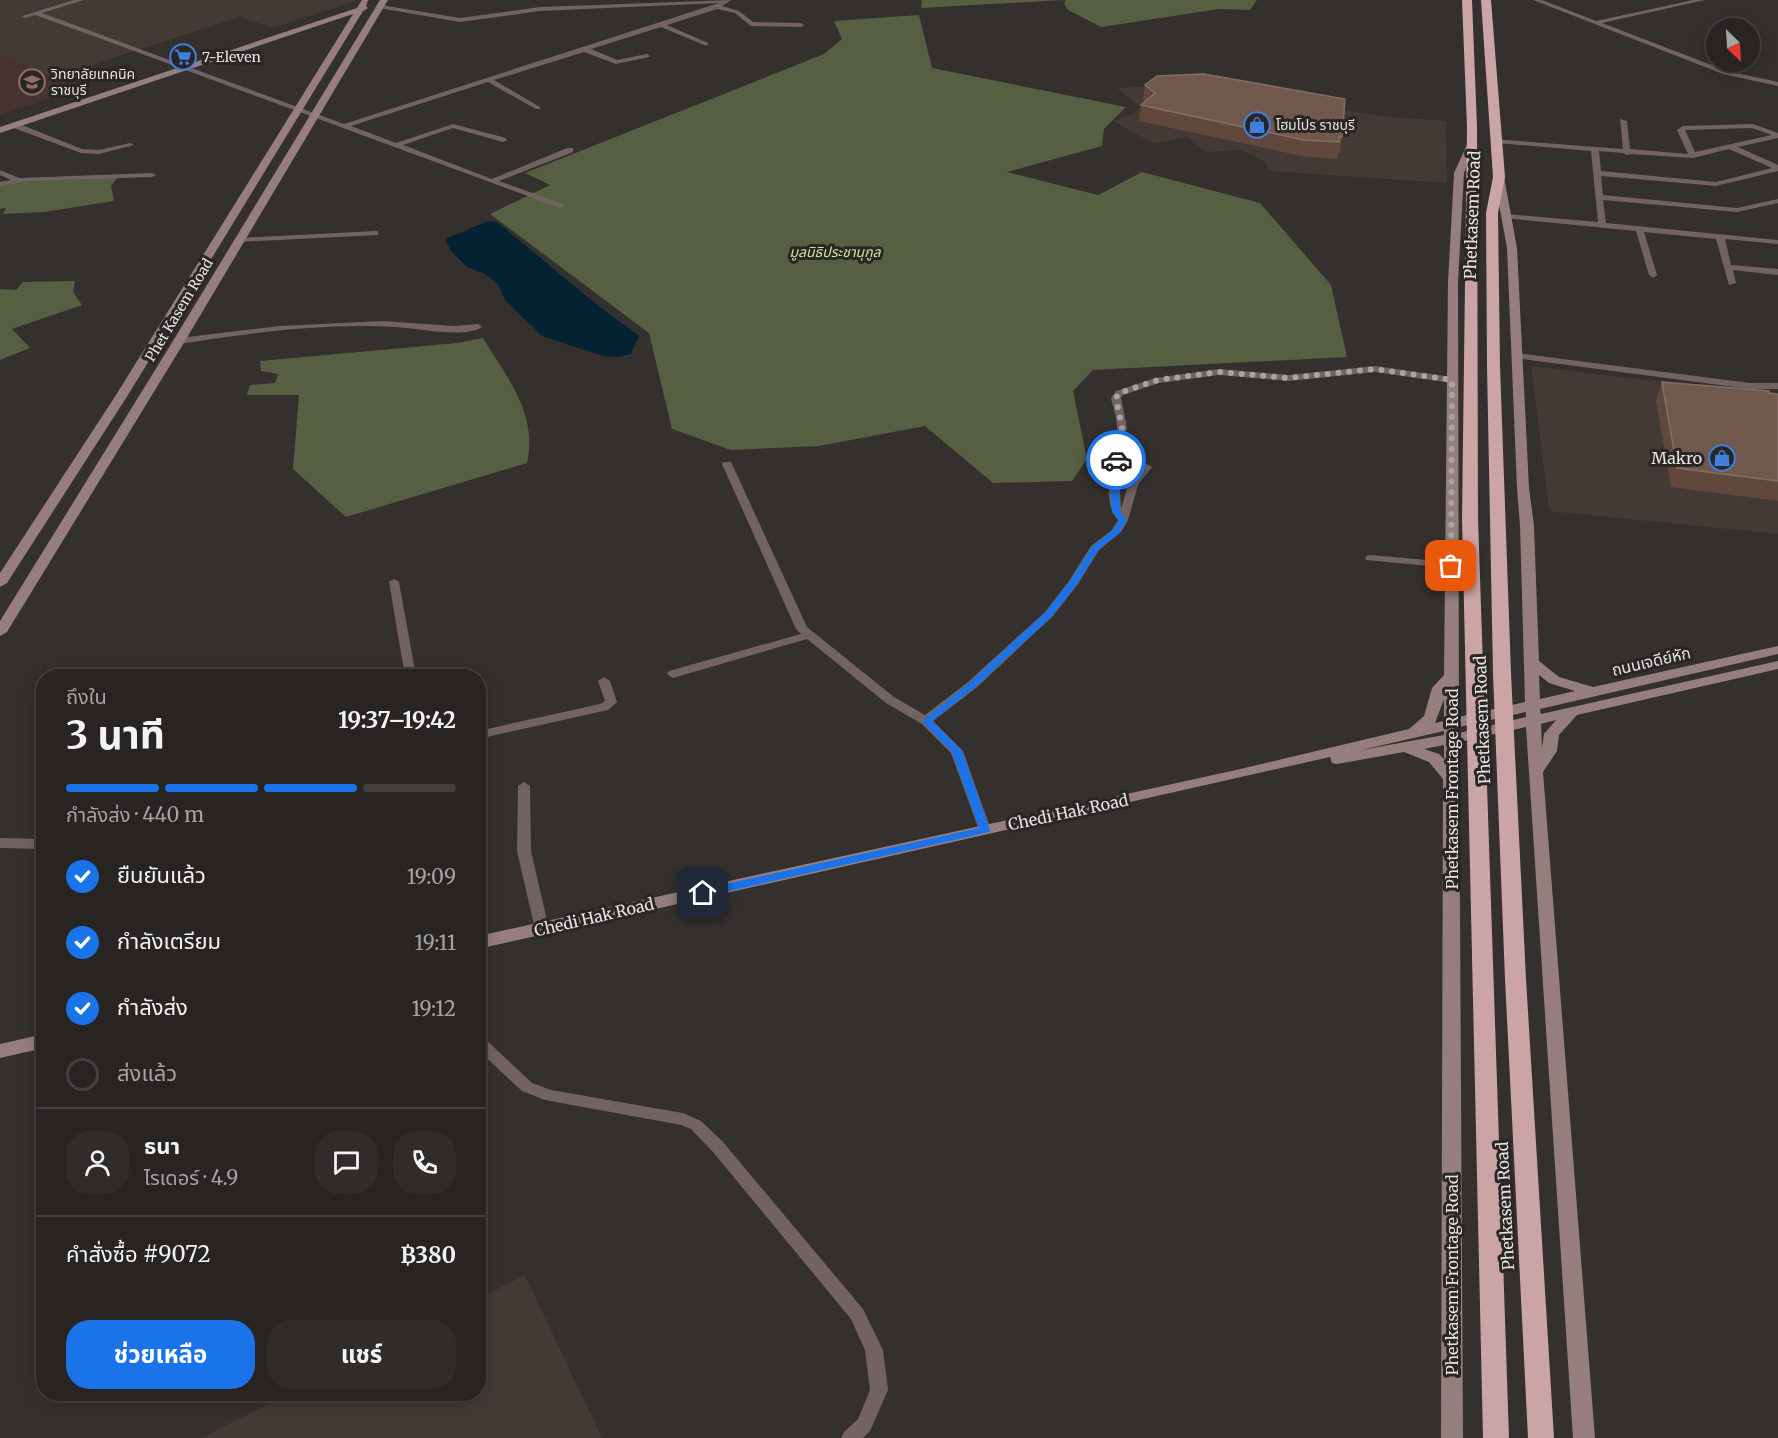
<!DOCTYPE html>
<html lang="th">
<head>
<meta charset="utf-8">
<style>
  body { margin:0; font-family:Merriweather,"Noto Sans Thai",serif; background:#2f2c2a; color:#f1f3f6; height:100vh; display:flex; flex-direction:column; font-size:22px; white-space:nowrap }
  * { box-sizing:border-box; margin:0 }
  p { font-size:20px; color:#a4a4a5 }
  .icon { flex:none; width:33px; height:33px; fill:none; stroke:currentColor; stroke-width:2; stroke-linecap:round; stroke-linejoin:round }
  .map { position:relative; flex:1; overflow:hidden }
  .sheet { position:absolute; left:36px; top:669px; width:450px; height:732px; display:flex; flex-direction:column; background:#272422; border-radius:24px; box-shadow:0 3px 15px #0003,0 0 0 2px #434140 }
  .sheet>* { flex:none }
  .needle { width:39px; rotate:155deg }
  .fabs { position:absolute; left:1706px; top:18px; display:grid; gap:12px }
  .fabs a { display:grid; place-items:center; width:54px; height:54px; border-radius:50%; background:#272422; box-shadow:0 3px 15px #0003,0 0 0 2px #434140; font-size:30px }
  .pin { position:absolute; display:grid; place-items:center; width:51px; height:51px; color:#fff; margin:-26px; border-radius:12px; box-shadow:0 3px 9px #0006 }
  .courier { position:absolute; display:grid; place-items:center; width:60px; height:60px; margin:-30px; border:4px solid #1a73e8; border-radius:50%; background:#fff; color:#222; box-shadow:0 2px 8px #0007 }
  .summary em { font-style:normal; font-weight:700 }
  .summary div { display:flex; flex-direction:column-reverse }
  .summary { display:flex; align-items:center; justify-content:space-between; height:102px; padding:0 30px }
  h1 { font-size:39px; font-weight:700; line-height:45px }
  .bar { display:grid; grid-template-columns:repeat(4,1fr); gap:9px 6px; align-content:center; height:72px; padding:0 30px }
  .bar i { height:8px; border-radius:4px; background:#434140 }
  .bar .active { background:#1a73e8 }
  .bar p { grid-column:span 4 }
  .line { display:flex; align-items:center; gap:15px; padding:0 30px; border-top:2px solid #434140 }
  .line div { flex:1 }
  .round { display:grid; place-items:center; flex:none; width:63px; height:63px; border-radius:24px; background:#2f2c2a }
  ol { padding:0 30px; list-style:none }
  li { display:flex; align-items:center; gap:18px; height:66px }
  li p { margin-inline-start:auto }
  li .icon { padding:6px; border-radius:50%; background:#1a73e8; color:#fff; stroke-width:4 }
  li:last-child { color:#a4a4a5 }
  li i { width:33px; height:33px; border:3px solid #434140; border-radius:50% }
  .cta { display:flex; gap:12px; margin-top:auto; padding:12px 30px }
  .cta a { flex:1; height:69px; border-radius:24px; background:#1a73e8; color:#fff; font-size:24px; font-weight:700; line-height:69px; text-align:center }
  .cta a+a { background:#2f2c2a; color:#f1f3f6 }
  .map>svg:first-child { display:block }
  .built { fill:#433935 }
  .education { fill:#473231 }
  .green { fill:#575f42 }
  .water { fill:#042231 }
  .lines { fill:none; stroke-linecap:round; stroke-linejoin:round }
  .street { fill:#726262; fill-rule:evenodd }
  .secondary { fill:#967d7e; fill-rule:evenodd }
  .highway { fill:#cba4a5; fill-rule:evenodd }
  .wall { fill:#62483c }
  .building { fill:#70584d; stroke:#836e65; stroke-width:1.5 }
  .route { fill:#1a73e8 }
  .done { stroke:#a8a4a3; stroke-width:6; stroke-dasharray:0 10.8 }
  .labels { text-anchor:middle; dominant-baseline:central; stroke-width:6; stroke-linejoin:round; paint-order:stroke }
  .far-poi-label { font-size:14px; fill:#e6e3e2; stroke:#2a2624; text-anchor:start }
  .far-park-label { font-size:14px; font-style:italic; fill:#d2e0a8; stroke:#2a2624 }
  .far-street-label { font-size:14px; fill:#e6e3e2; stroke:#2a2624 }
  .street-label { font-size:16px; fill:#e6e3e2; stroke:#2a2624 }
  .poi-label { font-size:16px; fill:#e6e3e2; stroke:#2a2624; text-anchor:end }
</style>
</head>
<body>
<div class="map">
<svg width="1778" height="1438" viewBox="0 0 1778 1438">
  <rect width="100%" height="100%" fill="#34302e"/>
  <g class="built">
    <path d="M 0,0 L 358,0 L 272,28 L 240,17 L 51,78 L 0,57 Z"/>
    <path d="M 1241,82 L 1306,104 L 1380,116 L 1446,121 L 1447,183 L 1269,171 L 1264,161 L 1241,150 L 1205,152 L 1188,137 L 1154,144 L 1113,121 L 1132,114 L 1141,107 L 1117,88 Z"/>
    <path d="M 1531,366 L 1778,396 L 1778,534 L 1549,511 Z"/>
    <path d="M 525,1275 L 602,1438 L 201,1438 L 289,1394 L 478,1394 L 479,1299 Z"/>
  </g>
  <path class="education" d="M 0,56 L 50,76 L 79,89 L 0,115 Z"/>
  <g class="green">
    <path d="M 922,0 L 1064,0 L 921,8 Z"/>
    <path d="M 1066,0 L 1257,0 L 1250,10 L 1219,9 L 1101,27 L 1068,10 L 1064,4 Z"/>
    <path d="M 919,15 L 932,68 L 1126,107 L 1104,129 L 1102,146 L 1007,172 L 1098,195 L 1142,172 L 1260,203 L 1331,285 L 1347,357 L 1093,370 L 1073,391 L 1087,459 L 1072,481 L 993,483 L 925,426 L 819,446 L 731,450 L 672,429 L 649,333 L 490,214 L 550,185 L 525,173 L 824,54 L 842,39 L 834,21 Z"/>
    <path d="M 118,177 L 111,186 L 114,201 L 44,212 L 3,214 L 6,208 L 0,209 L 0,184 L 17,180 Z"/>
    <path d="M 75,281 L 73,292 L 82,305 L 12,329 L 30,348 L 0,360 L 0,289 L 16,290 L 23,282 Z"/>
    <path d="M 483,338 C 507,378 538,413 527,463 L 346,517 L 293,469 L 299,395 L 247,395 L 250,385 L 275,383 L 278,374 L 261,371 L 260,361 L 457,343 Z"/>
  </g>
  <path class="water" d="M 488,221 L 497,222 L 596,304 L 639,336 L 631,354 L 618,357 L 603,356 L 542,336 L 505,300 L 498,284 L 485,274 L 467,267 L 451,251 L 445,239 Z"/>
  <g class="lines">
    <g class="street">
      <path d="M 74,0 L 84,0 L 42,13 L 344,124 L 719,3 L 540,11 L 460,22 L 379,8 L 381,5 L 460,18 L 540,7 L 731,0 L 722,6 L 739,11 L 753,22 L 801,23 L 804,25 L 801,27 L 751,26 L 735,13 L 717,9 L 667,25 L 708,43 L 708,45 L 704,45 L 661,27 L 591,49 L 617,60 L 647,54 L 650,56 L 649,57 L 616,64 L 584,52 L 494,80 L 540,107 L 540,109 L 536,109 L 488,82 L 351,126 L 396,143 L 453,124 L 506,138 L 507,140 L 503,142 L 453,128 L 403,145 L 492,179 L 567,148 L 573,148 L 573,152 L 499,181 L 563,204 L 564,206 L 560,208 L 99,38 L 35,15 L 25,18 L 22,16 Z"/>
      <path d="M 1533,0 L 1542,0 L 1596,21 L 1693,0 L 1705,0 L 1602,23 L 1727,71 L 1778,82 L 1778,86 L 1723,74 Z"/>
      <path d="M 1620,119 L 1627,121 L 1630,149 L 1688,154 L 1677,130 L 1683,126 L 1753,124 L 1778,133 L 1778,138 L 1738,147 L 1778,165 L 1778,171 L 1716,186 L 1601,176 L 1603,195 L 1737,208 L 1778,199 L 1778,203 L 1737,212 L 1603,200 L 1606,223 L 1778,240 L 1778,244 L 1725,239 L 1731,265 L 1778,269 L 1778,275 L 1733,270 L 1736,283 L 1729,285 L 1716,239 L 1644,232 L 1657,275 L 1653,278 L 1649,275 L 1636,231 L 1504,218 L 1503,216 L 1507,214 L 1598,222 L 1591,151 L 1496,143 L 1492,141 L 1493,139 L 1623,149 ZM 1752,128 L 1772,135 L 1695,152 L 1685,130 ZM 1729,149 L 1772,168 L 1716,182 L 1601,171 L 1599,151 L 1623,153 L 1627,155 L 1630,154 L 1693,158 Z"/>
      <path d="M 11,123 L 17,123 L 82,149 L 99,150 L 130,143 L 134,145 L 99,154 L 81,153 L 11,127 Z"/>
      <path d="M 0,170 L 19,178 L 152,173 L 156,175 L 152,177 L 28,181 L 0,186 L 0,182 L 11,180 L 0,175 Z"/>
      <path d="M 375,231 L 378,231 L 378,235 L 238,242 L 234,240 L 238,238 Z"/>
      <path d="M 382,321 L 454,326 L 478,324 L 482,327 C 465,339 417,328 396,327 C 325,323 249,333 179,344 L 175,341 L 179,338 L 280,326 Z"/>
      <path d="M 1517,353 L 1750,383 L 1778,383 L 1778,389 L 1750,389 L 1514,358 L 1514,354 Z"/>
      <path d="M 1375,366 L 1452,377 L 1457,380 L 1452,383 L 1375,372 L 1289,381 L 1219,375 L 1159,383 L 1123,395 L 1121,398 L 1127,428 L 1119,471 L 1121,509 L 1128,485 L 1143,465 L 1147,464 L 1152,467 L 1138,485 L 1128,520 L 1121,532 L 1099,550 L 1078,584 L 1053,616 L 976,688 L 933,721 L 963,751 L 991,830 L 990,833 L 980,833 L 979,830 L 951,753 L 922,724 L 886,703 L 807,639 L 673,678 L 667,674 L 669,671 L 801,634 L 796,629 L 722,464 L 723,462 L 731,462 L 732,464 L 807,627 L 894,697 L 925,715 L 968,682 L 1045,612 L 1069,581 L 1091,546 L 1112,530 L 1118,520 C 1099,499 1115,455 1117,430 C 1118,420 1113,408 1111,398 L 1116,391 L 1155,378 L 1219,369 L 1289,375 Z"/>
      <path d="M 1370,555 L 1451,562 L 1456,565 L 1451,568 L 1366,560 L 1365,558 L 1366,556 Z"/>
      <path d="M 394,579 L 399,582 L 416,676 L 405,676 L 389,582 Z"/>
      <path d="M 604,677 L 610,681 L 617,702 L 608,710 L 478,739 L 478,731 L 600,704 L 605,701 L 598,681 Z"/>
      <path d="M 524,782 L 530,786 L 531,851 L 549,929 L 547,933 L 537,933 L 535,929 L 517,851 L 518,786 Z"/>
      <path d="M 0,838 L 44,839 L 44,849 L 0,848 Z"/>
      <path d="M 478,1035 L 483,1037 L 532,1083 L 551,1090 L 683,1113 L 701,1121 L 723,1142 L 863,1309 L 880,1344 L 883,1350 L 888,1390 L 870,1431 L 863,1438 L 841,1438 L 844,1432 L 858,1419 L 870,1390 L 865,1350 L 851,1319 L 713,1152 L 691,1129 L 681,1125 L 545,1100 L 522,1091 L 478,1050 Z"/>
    </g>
    <g class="secondary">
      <path d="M 362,0 L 368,0 L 366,6 L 368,8 L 363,11 L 128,395 L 7,583 L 0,587 L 0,573 L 116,395 L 353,14 L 0,133 L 0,127 L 357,8 Z"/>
      <path d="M 380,0 L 388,0 L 185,341 L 7,632 L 0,636 L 0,621 L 173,341 Z"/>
      <path d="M 1469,140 L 1477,142 L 1464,173 L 1458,282 L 1459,717 L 1525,702 L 1520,526 L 1517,488 L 1507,248 L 1494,177 L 1499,174 L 1504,177 L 1517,248 L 1529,488 L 1534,526 L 1539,661 L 1559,677 L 1593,687 L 1778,646 L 1778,654 L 1540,709 L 1541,714 L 1778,661 L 1778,669 L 1577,715 L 1559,735 L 1557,751 L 1543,772 L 1595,1438 L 1573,1438 L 1526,727 L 1459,742 L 1463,1438 L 1441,1438 L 1443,779 L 1429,762 L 1404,752 L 1337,764 L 1332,763 L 1330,757 L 478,949 L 478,936 L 1236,770 L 1409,729 L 1424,716 L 1432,688 L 1444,675 L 1448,282 L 1454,173 ZM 1539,675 L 1549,683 L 1575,691 L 1540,699 ZM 1444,699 L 1444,721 L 1435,723 ZM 1526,712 L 1526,717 L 1459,733 L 1459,727 ZM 1556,720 L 1544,734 L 1542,748 L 1541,724 ZM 1444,731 L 1444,735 L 1361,750 ZM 1444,745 L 1444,759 L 1439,754 L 1424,749 Z"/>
      <path d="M 44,1034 L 44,1048 L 0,1058 L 0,1044 Z"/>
    </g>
    <g class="highway">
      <path d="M 1462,0 L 1472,0 L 1477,127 L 1478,518 L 1509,1438 L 1483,1438 L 1462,518 L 1467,127 Z"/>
      <path d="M 1481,0 L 1491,0 L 1505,177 L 1498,213 L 1500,366 L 1511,673 L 1526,979 L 1554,1438 L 1528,1438 L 1505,979 L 1493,673 L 1487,366 L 1486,213 L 1493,177 Z"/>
    </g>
  </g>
  <g class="wall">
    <path d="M 1145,85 L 1342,137 L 1340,154 L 1338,153 L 1337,159 L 1302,156 L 1139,121 L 1141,105 L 1144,102 L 1143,101 Z"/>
    <path d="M 1662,382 L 1778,394 L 1778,501 L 1671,487 L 1656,401 Z"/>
  </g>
  <g class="building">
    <path d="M 1204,74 L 1345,99 L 1342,137 L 1339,137 L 1339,142 L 1304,140 L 1141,105 L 1155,93 L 1145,85 L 1157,76 Z"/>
    <path d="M 1662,382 L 1769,391 L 1769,393 L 1778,394 L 1778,481 L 1677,468 Z"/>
  </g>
  <path class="route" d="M 1113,459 L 1120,460 L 1118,471 L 1120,512 L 1127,520 L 1119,533 L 1098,550 L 1077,584 L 1052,616 L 975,687 L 932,721 L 962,751 L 990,830 L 989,832 L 703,897 L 699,896 L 699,890 L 703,889 L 979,828 L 952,752 L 922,721 L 969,683 L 1046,612 L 1070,581 L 1092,547 L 1113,530 L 1119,520 L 1112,512 L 1110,471 Z"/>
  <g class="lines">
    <path class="done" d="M 1116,460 L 1122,428 L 1116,398 L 1119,393 L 1158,380 L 1219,372 L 1289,378 L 1375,369 L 1452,380 L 1451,566"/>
  </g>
  <defs>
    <g id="supermarket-ring" transform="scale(1.35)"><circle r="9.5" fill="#2a2624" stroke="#3f7fe0" stroke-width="1.5"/><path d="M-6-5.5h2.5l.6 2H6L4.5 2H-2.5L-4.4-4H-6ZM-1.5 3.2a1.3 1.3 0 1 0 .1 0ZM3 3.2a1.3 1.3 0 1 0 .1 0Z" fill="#3f7fe0"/></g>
    <g id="university-ring" transform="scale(1.35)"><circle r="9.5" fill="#2a2624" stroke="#8d6e63" stroke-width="1.5"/><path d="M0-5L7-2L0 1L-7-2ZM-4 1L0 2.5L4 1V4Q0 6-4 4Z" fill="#8d6e63"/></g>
    <g id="shop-ring" transform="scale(1.35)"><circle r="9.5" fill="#2a2624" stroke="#3f7fe0" stroke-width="1.5"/><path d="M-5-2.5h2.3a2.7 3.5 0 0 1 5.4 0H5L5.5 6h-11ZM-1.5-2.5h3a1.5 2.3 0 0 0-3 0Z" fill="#3f7fe0"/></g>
  </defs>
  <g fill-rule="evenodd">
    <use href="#supermarket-ring" x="183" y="57"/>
    <use href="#university-ring" x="32" y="82"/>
    <use href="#shop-ring" x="1257" y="125"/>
    <use href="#shop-ring" x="1722" y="458"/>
  </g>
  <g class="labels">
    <g class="far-poi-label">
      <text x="202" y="57">7-Eleven</text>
      <text x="51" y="74">วิทยาลัยเทคนิค<tspan x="51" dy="16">ราชบุรี</tspan></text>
      <text x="1276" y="125">โฮมโปร ราชบุรี</text>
    </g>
    <g class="far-park-label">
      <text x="835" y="252">มูลนิธิประชานุกูล</text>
    </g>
    <g class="far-street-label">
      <text transform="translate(179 310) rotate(-59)">Phet Kasem Road</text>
    </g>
    <g class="street-label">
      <text transform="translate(1472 215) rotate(-88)">Phetkasem Road</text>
      <text transform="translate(1651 661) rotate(-13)">ถนนเจดีย์หัก</text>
      <text transform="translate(1482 720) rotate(-92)">Phetkasem Road</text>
      <text transform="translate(1452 789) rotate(-90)">Phetkasem Frontage Road</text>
      <text transform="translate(1068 812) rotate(-12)">Chedi Hak Road</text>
      <text transform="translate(594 917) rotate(-13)">Chedi Hak Road</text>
      <text transform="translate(1505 1206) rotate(-93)">Phetkasem Road</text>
      <text transform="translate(1452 1275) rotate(-90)">Phetkasem Frontage Road</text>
    </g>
    <g class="poi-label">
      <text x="1702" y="458">Makro</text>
    </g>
  </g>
</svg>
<div class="fabs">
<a><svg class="needle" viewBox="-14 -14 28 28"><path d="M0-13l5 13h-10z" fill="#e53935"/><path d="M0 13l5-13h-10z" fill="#a4a4a5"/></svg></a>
</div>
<div class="pin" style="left:1451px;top:566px;background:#ea580c"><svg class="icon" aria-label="bag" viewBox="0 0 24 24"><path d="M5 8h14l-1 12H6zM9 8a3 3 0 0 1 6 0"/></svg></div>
<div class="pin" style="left:703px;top:893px;background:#1f2937"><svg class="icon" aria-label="home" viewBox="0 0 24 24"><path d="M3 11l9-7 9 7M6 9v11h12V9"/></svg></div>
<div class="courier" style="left:1116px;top:460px"><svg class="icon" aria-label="car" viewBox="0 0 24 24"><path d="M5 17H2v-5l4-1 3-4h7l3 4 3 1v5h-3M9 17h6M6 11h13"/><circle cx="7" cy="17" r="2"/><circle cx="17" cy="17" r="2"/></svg></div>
<section class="sheet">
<div class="summary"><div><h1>3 นาที</h1><p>ถึงใน</p></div><em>19:37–19:42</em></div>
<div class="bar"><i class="active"></i><i class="active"></i><i class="active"></i><i></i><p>กำลังส่ง · 440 m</p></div>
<ol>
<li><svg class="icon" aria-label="check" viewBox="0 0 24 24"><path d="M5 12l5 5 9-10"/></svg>ยืนยันแล้ว<p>19:09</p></li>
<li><svg class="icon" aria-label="check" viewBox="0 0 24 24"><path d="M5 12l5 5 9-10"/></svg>กำลังเตรียม<p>19:11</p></li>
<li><svg class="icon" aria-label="check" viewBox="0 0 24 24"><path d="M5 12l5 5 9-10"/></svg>กำลังส่ง<p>19:12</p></li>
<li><i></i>ส่งแล้ว</li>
</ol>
<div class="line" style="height:108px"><a class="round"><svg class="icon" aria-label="person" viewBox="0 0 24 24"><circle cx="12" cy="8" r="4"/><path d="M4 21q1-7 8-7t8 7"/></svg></a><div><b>ธนา</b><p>ไรเดอร์ · 4.9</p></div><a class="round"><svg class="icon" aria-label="chat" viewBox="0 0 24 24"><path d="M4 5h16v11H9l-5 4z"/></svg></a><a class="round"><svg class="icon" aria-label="phone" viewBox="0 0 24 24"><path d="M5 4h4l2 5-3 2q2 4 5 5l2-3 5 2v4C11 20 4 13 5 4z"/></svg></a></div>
<div class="line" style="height:78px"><div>คำสั่งซื้อ #9072</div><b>฿380</b></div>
<div class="cta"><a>ช่วยเหลือ</a><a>แชร์</a></div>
</section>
</div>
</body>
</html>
